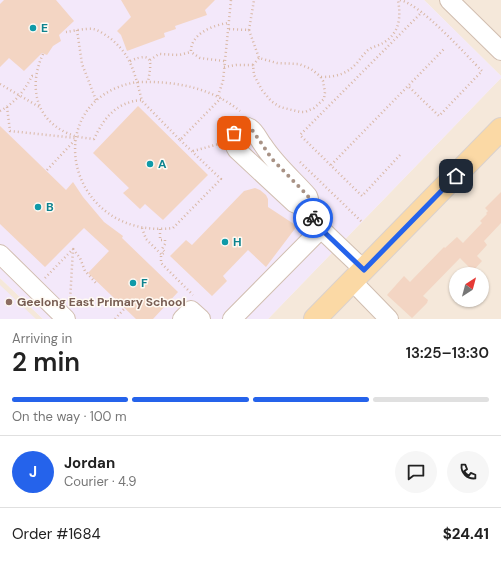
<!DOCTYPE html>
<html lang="en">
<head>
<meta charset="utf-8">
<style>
  body { margin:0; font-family:"DM Sans",sans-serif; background:#f6f6f6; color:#222; height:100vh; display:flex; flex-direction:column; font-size:15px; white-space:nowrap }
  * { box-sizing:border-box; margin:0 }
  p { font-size:13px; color:#767676 }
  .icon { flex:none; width:22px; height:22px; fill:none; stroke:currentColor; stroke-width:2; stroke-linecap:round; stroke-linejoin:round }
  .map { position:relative; height:319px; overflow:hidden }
  .details { display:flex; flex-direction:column; background:#fff; flex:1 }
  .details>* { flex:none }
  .needle { width:26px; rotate:36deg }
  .tools { position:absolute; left:449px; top:267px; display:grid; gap:8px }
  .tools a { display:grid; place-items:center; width:40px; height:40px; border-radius:50%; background:#fff; box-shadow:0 1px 3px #0004; font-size:20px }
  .pin { position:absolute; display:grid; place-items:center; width:34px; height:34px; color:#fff; margin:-17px; border-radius:8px; box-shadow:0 2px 6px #0006 }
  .courier { position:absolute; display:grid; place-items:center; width:40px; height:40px; margin:-20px; border:3px solid #2563eb; border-radius:50%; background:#fff; color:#222; box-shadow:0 1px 5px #0007 }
  .head em { font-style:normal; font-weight:600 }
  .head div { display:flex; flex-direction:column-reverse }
  .head { display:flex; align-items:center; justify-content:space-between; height:68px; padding:0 12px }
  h1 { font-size:26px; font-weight:600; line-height:30px }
  .bar { display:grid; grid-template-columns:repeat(4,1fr); gap:6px 4px; align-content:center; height:48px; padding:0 12px }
  .bar i { height:5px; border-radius:3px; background:#e0e0e0 }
  .bar .on { background:#2563eb }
  .bar p { grid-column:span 4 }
  .line { display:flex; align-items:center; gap:10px; padding:0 12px; border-top:1px solid #e0e0e0 }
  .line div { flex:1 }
  .round { display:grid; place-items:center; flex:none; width:42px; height:42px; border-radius:21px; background:#f6f6f6 }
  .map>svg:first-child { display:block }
  .residential { fill:#f5e8da; fill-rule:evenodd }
  .education { fill:#f3e8fa }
  .building { fill:#f3d5c3 }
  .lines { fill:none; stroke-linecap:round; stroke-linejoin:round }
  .minor-casing { stroke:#d1beb0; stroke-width:20 }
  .major-casing { stroke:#dad1cd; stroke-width:24 }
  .path { stroke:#d9b8a5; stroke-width:2.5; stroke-dasharray:1 3; stroke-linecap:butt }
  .minor { stroke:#fff; stroke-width:18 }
  .major { stroke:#fbd9a5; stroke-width:22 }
  .done { stroke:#a89285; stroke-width:4; stroke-dasharray:0 7.2 }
  .route { stroke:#2563eb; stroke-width:5 }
  .culture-dot { fill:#0f9aa8; stroke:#fffaf3; stroke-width:1.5 }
  .education-dot { fill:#8d6e63; stroke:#fffaf3; stroke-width:1.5 }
  .labels { text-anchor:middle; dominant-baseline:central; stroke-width:3; stroke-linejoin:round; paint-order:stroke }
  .culture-label { font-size:12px; font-weight:bold; fill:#0d838f; stroke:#fffaf3; text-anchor:start }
  .education-label { font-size:12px; font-weight:bold; fill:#785e54; stroke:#fffaf3; text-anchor:start }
</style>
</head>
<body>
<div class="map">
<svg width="501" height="319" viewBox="0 0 501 319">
  <rect width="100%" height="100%" fill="#fdf6ec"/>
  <g class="residential">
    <path d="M 424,0 L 501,0 L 501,76 Z"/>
    <path d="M 501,78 L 501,319 L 268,319 ZM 456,274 L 482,274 L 482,300 L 456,300 Z"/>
    <path d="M 0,278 L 43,319 L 0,319 Z"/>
  </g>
  <g class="education">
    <path d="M 0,0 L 424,0 L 501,76 L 501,78 L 268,319 L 43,319 L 0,278 Z"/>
    <path d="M 0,285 L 36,319 L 0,319 Z"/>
  </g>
  <g class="building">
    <path d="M 4,0 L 56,0 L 74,21 L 59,35 L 61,41 L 53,46 L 47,55 L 42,53 L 24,71 L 9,58 L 0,67 L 0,4 Z"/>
    <path d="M 121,0 L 215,0 L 205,10 L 207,15 L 175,26 L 176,29 L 164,33 L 165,37 L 127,51 L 121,35 L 117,31 L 131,17 Z"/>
    <path d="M 138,106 L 208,175 L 163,220 L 145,204 L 140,209 L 123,193 L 129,188 L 93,153 Z"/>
    <path d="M 0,126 L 66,190 L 73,182 L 83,197 L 104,222 L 123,236 L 122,238 L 178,292 L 153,319 L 136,319 L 88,273 L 109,251 L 84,228 L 45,267 L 0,224 Z"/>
    <path d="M 255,188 L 260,190 L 266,195 L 268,199 L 268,207 L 297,226 L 266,267 L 248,250 L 223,276 L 227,281 L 212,296 L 170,256 L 186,240 L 192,245 L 244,191 Z"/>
    <path d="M 501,192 L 501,223 L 484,241 L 487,245 L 477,256 L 482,261 L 473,271 L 460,258 L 423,296 L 428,300 L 427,303 L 412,318 L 387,295 L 404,276 L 410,282 L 444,247 L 445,248 L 457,237 L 463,243 L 482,223 L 480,221 L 487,214 L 486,213 L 488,211 L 485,208 Z"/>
  </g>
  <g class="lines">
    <g class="minor-casing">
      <g id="minor">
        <path d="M 449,0 L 501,51"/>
        <path d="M 321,229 L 364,270"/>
        <path d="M 0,254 L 66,319"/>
        <path d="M 352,281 L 389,319"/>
        <path d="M 182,319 L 191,310 L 201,319"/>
        <path d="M 232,319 L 321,229 L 305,208 L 294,203 L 237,150 C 228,137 237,120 250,128 C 256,132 259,140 263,145 C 276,165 293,179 308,196 L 309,199 L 305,208"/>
      </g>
    </g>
    <g class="major-casing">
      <path id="major" d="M 315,319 L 501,129"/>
    </g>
    <g class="path">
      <path d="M 400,0 C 422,5 465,54 482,71 L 439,116 L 408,86"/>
      <path d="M 77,30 L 82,64 L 96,100"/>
      <path d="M 249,30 L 254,0"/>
      <path d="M 66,32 C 74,31 85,28 93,29 C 99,30 105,35 110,38 C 126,51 131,62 137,82 C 175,81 210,87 240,111"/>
      <path d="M 43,54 C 29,84 34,118 67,133 C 75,137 85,138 94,139 C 104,118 116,102 142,100"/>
      <path d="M 150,60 L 159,54 L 179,55 L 191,52"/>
      <path d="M 130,61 C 155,50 151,64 148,82"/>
      <path d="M 224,61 L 200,58 L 191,52 C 190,34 213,25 228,23"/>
      <path d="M 253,65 L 259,58"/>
      <path d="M 224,67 L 236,65 L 253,65 L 254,75 L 262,90 L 271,101 L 280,107 L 300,112 L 305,112 L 314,108 L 324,99 L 325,92 L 323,81 L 320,76 L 311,69 L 299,64 L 277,63 L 259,58 L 249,30 L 227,29"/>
      <path d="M 321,77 C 336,77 347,74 357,63 C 360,59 363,55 367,51 C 371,47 378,46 383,43 C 400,33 401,17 398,0"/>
      <path d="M 0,84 L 41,108"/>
      <path d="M 218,96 L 223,81 L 231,0"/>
      <path d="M 7,107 L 10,131 L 76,138"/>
      <path d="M 0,111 C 15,103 25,90 32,76 L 36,76"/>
      <path d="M 180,140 L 221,179 L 173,228 C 66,241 36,99 137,82 L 142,101 L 180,140 L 221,98"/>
      <path d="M 193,151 L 219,144"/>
      <path d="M 400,155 L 362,196 L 300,135 L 422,12"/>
      <path d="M 300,162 L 363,223"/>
      <path d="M 331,165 L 444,49"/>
      <path d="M 47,170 L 75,140"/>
      <path d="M 142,228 L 146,239 L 162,255"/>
      <path d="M 160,229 L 160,240 L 165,240 L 165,244 L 162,249 L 165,252 L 161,255 L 161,263 L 193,295"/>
      <path d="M 73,249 L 80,258 L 85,271 L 96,283"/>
      <path d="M 45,278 L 73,249 L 70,301"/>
      <path d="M 115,319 L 124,309"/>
    </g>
    <use href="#minor" class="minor"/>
    <use href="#major" class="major"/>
  </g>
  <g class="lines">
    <path class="done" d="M 234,133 C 239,126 246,125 253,131 L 272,159 L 308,196 L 309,200 L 305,208 L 313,218"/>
    <path class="route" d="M 313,218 L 321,229 L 364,270 L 456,176"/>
  </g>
  <g class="culture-dot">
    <circle cx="33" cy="28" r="4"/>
    <circle cx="150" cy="164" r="4"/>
    <circle cx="38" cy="207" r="4"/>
    <circle cx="225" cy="242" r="4"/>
    <circle cx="133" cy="283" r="4"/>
  </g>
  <circle class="education-dot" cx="9" cy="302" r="4"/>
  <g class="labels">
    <g class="culture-label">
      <text x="41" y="28">E</text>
      <text x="158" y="164">A</text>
      <text x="46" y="207">B</text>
      <text x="233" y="242">H</text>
      <text x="141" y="283">F</text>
    </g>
    <g class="education-label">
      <text x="17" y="302">Geelong East Primary School</text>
    </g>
  </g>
</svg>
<div class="tools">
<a><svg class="needle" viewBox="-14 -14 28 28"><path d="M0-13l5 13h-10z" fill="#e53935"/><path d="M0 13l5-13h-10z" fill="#767676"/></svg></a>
</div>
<div class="pin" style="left:234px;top:133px;background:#ea580c"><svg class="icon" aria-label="bag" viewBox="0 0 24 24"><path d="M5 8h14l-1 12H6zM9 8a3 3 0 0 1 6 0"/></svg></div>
<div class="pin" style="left:456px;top:176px;background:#1f2937"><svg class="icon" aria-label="home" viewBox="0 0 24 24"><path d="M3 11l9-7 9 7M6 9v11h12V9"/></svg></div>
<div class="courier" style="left:313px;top:218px"><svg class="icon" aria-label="bike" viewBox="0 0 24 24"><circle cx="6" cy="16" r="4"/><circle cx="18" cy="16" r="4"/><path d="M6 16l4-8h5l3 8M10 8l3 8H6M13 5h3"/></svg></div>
</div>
<section class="details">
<div class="head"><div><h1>2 min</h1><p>Arriving in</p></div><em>13:25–13:30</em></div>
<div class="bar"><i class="on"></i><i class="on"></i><i class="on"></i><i></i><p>On the way · 100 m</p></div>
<div class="line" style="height:72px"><b class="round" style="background:#2563eb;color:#fff">J</b><div><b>Jordan</b><p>Courier · 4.9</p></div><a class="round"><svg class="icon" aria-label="chat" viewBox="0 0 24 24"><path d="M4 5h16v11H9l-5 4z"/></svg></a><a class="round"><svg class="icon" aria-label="phone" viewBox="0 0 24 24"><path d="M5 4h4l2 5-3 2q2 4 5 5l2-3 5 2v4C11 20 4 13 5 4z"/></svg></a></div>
<div class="line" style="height:52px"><div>Order #1684</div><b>$24.41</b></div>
</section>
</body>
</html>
